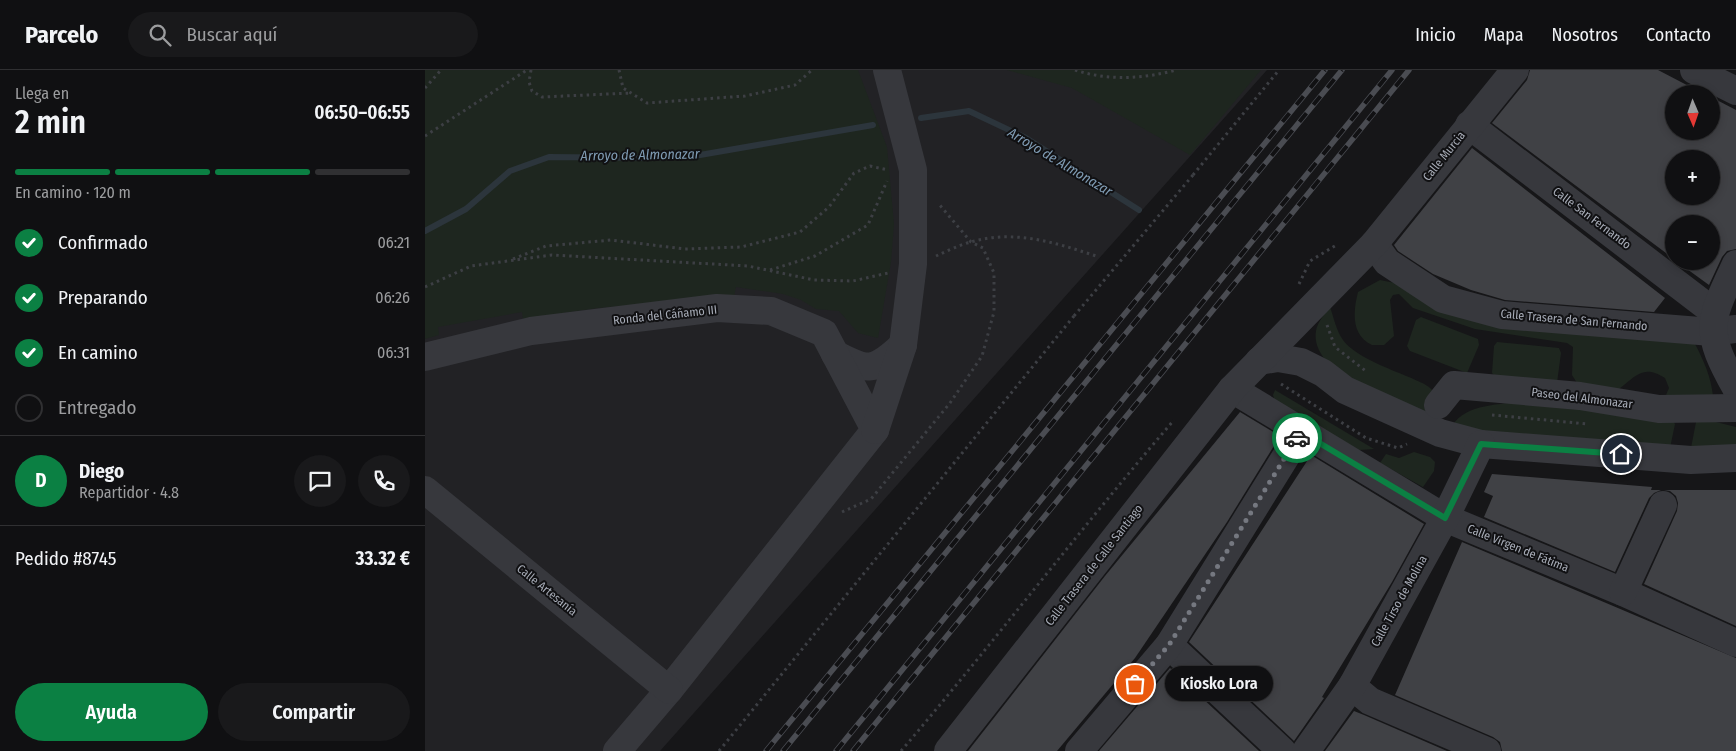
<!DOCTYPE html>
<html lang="es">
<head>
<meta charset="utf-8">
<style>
  body { margin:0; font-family:"Fira Sans Condensed",sans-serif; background:#19191b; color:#f1f3f6; height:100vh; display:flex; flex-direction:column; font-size:19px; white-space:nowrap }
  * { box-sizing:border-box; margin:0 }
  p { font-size:16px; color:#9c9d9f }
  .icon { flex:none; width:28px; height:28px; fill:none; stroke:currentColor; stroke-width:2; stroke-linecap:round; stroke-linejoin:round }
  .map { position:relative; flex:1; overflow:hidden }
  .side { display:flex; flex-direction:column; background:#101012; width:425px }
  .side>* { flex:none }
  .needle { width:32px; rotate:178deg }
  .controls { position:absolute; left:1240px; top:15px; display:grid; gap:10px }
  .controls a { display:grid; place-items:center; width:55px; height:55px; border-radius:50%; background:#101012; box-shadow:0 2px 8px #0003,0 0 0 1px #303032; font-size:25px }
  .pin { position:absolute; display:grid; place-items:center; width:42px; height:42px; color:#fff; margin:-21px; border:2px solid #fff; border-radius:50%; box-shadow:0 1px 5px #0007 }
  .courier { position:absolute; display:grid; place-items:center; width:50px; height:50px; margin:-25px; border:4px solid #0b8043; border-radius:50%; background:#fff; color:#222; box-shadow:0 1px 6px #0007 }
  .bubble { position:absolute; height:35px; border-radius:18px; background:#101012; box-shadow:0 2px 8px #0003,0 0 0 1px #303032; font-size:16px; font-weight:600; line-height:35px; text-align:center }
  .overview em { font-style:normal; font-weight:600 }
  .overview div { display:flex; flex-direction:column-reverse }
  .overview { display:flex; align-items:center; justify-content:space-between; height:85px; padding:0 15px }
  h1 { font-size:32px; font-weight:600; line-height:38px }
  .bar { display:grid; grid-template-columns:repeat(4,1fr); gap:8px 5px; align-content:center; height:60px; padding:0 15px }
  .bar i { height:6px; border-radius:4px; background:#303032 }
  .bar .selected { background:#0b8043 }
  .bar p { grid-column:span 4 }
  .line { display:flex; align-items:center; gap:12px; padding:0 15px; border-top:1px solid #303032 }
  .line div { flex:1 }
  .round { display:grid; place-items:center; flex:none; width:52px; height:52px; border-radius:26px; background:#19191b }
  ol { padding:0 15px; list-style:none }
  li { display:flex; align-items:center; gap:15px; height:55px }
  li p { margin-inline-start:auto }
  li .icon { padding:5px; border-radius:50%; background:#0b8043; color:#fff; stroke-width:4 }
  li:last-child { color:#9c9d9f }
  li i { width:28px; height:28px; border:2px solid #303032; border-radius:50% }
  .cta { display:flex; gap:10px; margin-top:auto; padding:10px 15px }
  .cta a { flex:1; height:58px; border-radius:30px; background:#0b8043; color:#fff; font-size:20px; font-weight:600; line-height:58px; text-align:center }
  .cta a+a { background:#19191b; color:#f1f3f6 }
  header { display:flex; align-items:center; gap:30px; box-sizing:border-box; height:70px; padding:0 25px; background:#101012; border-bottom:1px solid #303032 }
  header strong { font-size:24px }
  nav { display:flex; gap:28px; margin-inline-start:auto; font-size:18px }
  .search { width:350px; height:45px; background:#19191b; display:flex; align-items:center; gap:12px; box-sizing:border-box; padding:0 18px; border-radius:28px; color:#9c9d9f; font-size:19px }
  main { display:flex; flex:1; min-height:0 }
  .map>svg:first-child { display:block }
  .built { fill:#222225 }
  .green { fill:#1e261f }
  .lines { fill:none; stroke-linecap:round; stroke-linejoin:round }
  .stream { stroke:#2c353c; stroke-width:6 }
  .building { fill:#404145; fill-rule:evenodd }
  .path { stroke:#3d3f44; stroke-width:3; stroke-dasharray:2.5 4; stroke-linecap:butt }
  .minor { stroke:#37383d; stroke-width:28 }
  .rail-casing { stroke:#4a4c52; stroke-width:5.5 }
  .rail { stroke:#111113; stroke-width:4; stroke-dasharray:11; stroke-linecap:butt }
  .path-bridge { stroke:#3d3f44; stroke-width:3; stroke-dasharray:2.5 4; stroke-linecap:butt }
  .done { stroke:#757880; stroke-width:5; stroke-dasharray:0 9 }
  .route { stroke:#0b8043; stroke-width:6 }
  .labels { text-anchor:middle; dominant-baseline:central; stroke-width:4; stroke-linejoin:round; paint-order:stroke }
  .street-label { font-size:12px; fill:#a8adb8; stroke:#111113 }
  .water-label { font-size:14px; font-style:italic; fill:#7f9bb3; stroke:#111113 }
</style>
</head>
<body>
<header>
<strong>Parcelo</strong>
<div class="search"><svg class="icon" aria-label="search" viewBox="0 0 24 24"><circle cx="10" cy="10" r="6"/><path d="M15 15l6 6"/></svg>Buscar aquí</div>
<nav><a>Inicio</a><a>Mapa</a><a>Nosotros</a><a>Contacto</a></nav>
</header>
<main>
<section class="side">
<div class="overview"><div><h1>2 min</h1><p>Llega en</p></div><em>06:50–06:55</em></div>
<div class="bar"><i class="selected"></i><i class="selected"></i><i class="selected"></i><i></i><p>En camino · 120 m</p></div>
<ol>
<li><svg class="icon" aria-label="check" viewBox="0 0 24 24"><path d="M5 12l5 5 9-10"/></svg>Confirmado<p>06:21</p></li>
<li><svg class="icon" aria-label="check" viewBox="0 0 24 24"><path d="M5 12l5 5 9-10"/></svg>Preparando<p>06:26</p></li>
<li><svg class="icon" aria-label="check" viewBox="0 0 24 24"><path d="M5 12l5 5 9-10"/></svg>En camino<p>06:31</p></li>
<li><i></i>Entregado</li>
</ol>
<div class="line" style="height:90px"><b class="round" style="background:#0b8043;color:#fff">D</b><div><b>Diego</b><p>Repartidor · 4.8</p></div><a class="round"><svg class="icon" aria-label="chat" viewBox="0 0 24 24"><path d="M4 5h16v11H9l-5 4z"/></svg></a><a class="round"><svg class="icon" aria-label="phone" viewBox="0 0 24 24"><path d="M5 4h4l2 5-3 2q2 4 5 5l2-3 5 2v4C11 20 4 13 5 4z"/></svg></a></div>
<div class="line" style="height:65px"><div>Pedido #8745</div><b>33.32 €</b></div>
<div class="cta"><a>Ayuda</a><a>Compartir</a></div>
</section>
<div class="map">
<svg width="1311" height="681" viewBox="0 0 1311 681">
  <rect width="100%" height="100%" fill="#161618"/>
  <path class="built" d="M 0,0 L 842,0 L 235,681 L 0,681 Z"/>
  <g class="green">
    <path d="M 0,0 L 433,0 L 462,77 L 469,154 L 466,192 L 453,268 L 433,263 L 414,241 L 391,239 L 376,230 L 358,224 L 311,217 L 309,227 L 173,238 L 98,249 L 97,242 L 13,257 L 14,265 L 0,269 Z"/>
    <path d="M 582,0 L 836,0 L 765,85 L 647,18 Z"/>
    <path d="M 955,210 L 1270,274 C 1279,291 1286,307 1288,326 L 1247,330 L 1241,325 L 1244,318 L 1240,308 C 1218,294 1211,306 1194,319 L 1154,316 L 1147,305 L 1148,277 L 1142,273 L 1050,259 L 988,238 L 974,224 L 968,225 L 965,230 L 969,266 L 959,275 L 947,275 C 926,265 928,242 933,222 Z"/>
    <path d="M 905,237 C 909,248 911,260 918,270 C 935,294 1001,309 1007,320 C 1011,330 1002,340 997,348 C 967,333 884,302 891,261 C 892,253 900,243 905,237 Z"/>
    <path d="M 996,247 L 1053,269 L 1054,275 L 1042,303 L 985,281 L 982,276 L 991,250 Z"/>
    <path d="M 1072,272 L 1134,278 L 1136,283 L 1132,313 L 1071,307 L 1067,303 L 1069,276 Z"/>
    <path d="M 850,320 L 949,379 L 934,380 L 850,332 L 848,325 Z"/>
    <path d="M 1100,331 L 1245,348 L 1250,354 L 1245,378 L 1081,364 L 1027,356 C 1041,333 1076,335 1100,331 Z"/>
    <path d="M 1271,352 L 1291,352 L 1311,357 L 1311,379 L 1266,378 Z"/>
    <path d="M 989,382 L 1005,387 L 1010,392 L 1009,401 L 998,417 L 955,393 L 961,384 L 974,388 Z"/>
  </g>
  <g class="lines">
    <g class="stream">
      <path d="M 496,48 L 544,41 L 601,68 L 714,140"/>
      <path d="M 0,161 L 41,139 L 85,101 L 124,87 L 224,88 L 275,85 L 448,55"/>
    </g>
  </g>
  <g class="building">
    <path d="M 1105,0 L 1233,0 L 1279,24 L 1249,24 L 1249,61 L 1286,61 L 1286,27 L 1311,40 L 1311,179 L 1302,181 L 1297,187 L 1284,215 L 1251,191 L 1286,191 L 1286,154 L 1249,154 L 1249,189 L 1067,53 L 1102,10 ZM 1249,89 L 1286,89 L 1286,126 L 1249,126 Z"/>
    <path d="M 1047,78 L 1240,228 L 1229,242 L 1080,230 L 1046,220 L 1008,204 L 973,181 L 969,175 Z"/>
    <path d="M 815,342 L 855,366 L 802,452 L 710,588 L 632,681 L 543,681 L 680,506 Z"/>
    <path d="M 886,385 L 999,454 L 967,512 L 897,627 L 899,628 L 869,671 L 764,572 Z"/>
    <path d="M 1067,404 L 1227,417 L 1226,420 L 1236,420 L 1229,423 L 1224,428 L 1190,502 L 1059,447 L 1068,426 L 1059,422 Z"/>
    <path d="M 1239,420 L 1311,420 L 1311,556 L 1219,514 L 1252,441 L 1253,433 L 1251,426 L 1245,421 Z"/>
    <path d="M 1037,472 L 1311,588 L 1311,681 L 1077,681 L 1075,672 L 1068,667 L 970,625 Z"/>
    <path d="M 745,598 L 834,681 L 674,681 Z"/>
    <path d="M 929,641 L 939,645 L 1022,681 L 900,681 Z"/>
  </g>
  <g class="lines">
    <g class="path">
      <path d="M 106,0 L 104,12 L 107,21 L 117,27 L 206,23"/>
      <path d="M 194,0 L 198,18 L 222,33 L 320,26 L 370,15 L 387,0"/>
      <path d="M 650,0 C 683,11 718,9 751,0"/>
      <path d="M 0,18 L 16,0"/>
      <path d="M 0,66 L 102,0"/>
      <path d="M 768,105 L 854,0"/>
      <path d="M 511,186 C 522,181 534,175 546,172 C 590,159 632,173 674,187"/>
      <path d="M 88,189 L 121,176 L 186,170 L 260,179 L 316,177 L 375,162 L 404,137 L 429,103 L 445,96 L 463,100"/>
      <path d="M 345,200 L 390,186 L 443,155 L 462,111"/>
      <path d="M 874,214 L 885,191 L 913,174"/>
      <path d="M 0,217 L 46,196 L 127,185 L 323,196 L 389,210 L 428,211 L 463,203"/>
      <path d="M 902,255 L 910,277 L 942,302"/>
      <path d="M 856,314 L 941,368 L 973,378 L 982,374"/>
      <path d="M 1067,345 L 1163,354"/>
      <path d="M 417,442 L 446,429 L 525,333 L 557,286 L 569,242 L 569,203 L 558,178 L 546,172 L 513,133"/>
      <path d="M 294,681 L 649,246"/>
      <path d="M 476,681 C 569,572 656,458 749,350"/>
    </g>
    <g class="minor">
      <path d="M 1269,0 L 1311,21"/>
      <path d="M 1044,55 L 1289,242"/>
      <path d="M 949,174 L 962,192 L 1018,229 L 1077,245 L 1287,262 L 1311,259"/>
      <path d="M 1311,194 C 1284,252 1278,259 1311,318"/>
      <path d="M 410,284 C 443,302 449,302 478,275"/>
      <path d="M 0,287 L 106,261 L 292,238 L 346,241 L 399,263 L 450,360 L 244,620 L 192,681"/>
      <path d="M 834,291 L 853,288 L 876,292 L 898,303 L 920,320 L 1015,363 L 1056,374 L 1266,390 L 1311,388"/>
      <path d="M 807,319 L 1020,448 L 1198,522 L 1311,573"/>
      <path d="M 1013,335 L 1029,315 L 1155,326 L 1234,339 L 1311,338"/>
      <path d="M 450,360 L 478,275 L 488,194 L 488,100 L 462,0"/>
      <path d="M 0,420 L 244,620"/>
      <path d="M 1198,522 L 1238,435"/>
      <path d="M 744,575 L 857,681"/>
      <path d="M 927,616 L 945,631 L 1062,681"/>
      <path d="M 523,681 L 807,319 L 949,174 L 1090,0"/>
      <path d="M 654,681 L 744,575 L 876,362"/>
      <path d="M 881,681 L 927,616 L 1020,448 L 1056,374"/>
    </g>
    <g class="rail-casing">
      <g id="rail">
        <path d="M 341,681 L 900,0"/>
        <path d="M 358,681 L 917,0"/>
        <path d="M 411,681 L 967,0"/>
        <path d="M 428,681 L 984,0"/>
      </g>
    </g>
    <use href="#rail" class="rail"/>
    <path class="path-bridge" d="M 649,246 L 768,105"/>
  </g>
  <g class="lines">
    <path class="done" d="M 710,614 L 744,575 L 872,368"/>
    <path class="route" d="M 872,368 L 876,362 L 1020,448 L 1056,374 L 1196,384"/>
  </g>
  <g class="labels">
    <g class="street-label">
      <text transform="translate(1019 86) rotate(-51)">Calle Murcia</text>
      <text transform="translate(1167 148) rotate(37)">Calle San Fernando</text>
      <text transform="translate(240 245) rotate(-6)">Ronda del Cáñamo III</text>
      <text transform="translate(1149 250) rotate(5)">Calle Trasera de San Fernando</text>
      <text transform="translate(1157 328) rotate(7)">Paseo del Almonazar</text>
      <text transform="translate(1093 478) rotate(22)">Calle Virgen de Fátima</text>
      <text transform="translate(669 495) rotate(-52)">Calle Trasera de Calle Santiago</text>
      <text transform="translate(122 520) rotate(39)">Calle Artesanía</text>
      <text transform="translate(974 531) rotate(-61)">Calle Tirso de Molina</text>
    </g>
    <g class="water-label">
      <text transform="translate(215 85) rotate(-1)">Arroyo de Almonazar</text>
      <text transform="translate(635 92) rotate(31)">Arroyo de Almonazar</text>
    </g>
  </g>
</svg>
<div class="controls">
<a><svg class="needle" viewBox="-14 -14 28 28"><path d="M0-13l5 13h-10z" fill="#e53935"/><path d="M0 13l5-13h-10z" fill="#9c9d9f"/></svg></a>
<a>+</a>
<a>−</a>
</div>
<div class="pin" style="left:710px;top:614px;background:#ea580c"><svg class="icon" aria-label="bag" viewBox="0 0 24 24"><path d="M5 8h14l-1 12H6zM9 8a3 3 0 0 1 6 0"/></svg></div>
<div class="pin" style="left:1196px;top:384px;background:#1f2937"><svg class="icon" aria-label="home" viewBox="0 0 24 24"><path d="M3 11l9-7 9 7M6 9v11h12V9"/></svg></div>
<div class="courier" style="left:872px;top:368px"><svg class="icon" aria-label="car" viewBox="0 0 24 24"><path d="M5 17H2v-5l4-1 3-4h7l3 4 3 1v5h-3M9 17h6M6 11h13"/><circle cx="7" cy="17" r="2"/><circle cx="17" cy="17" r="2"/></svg></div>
<div class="bubble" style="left:740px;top:596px;width:108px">Kiosko Lora</div>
</div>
</main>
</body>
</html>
